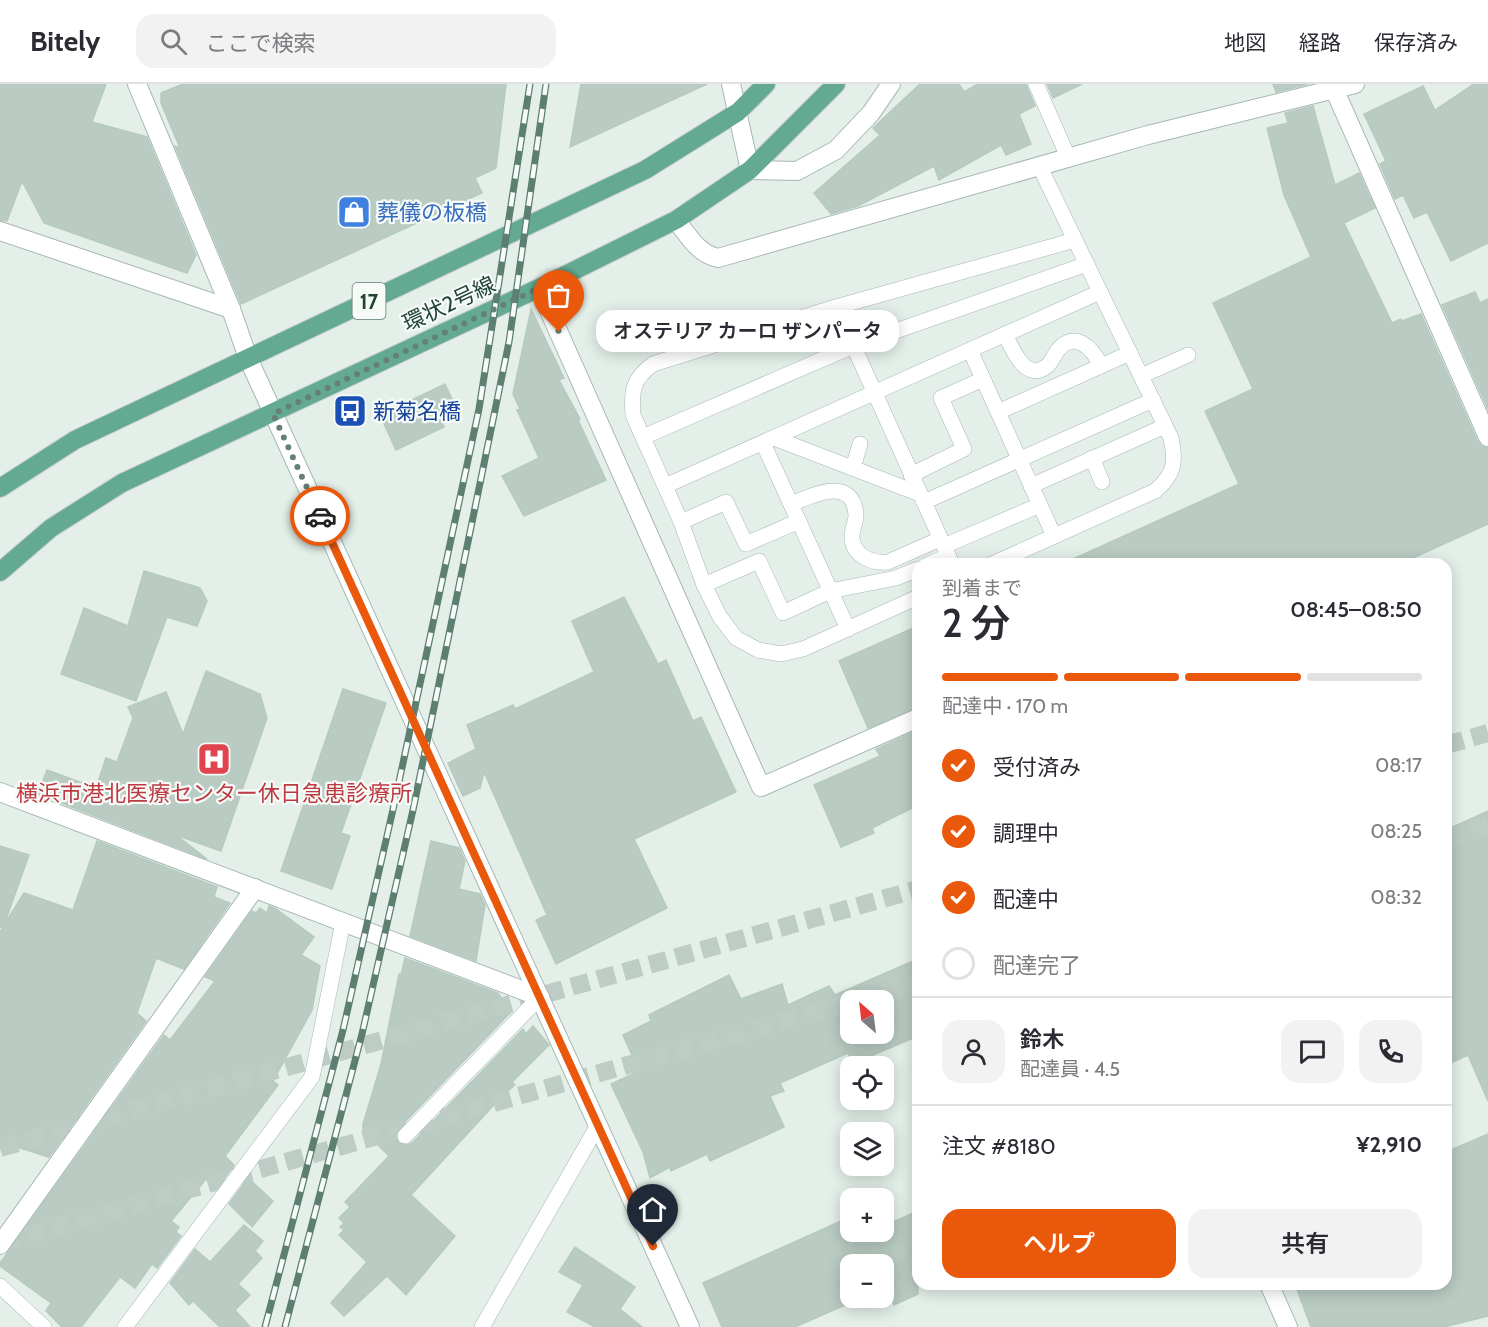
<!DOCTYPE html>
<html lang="ja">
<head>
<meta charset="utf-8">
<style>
  body { margin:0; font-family:Cabin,"Noto Sans JP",sans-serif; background:#f2f2f3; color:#2b2b33; height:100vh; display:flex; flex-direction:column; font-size:22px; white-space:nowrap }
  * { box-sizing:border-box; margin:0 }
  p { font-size:20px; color:#7c7c81 }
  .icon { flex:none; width:33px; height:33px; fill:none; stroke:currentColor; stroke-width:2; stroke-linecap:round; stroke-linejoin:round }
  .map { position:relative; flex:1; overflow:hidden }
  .drawer { position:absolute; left:912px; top:474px; width:540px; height:732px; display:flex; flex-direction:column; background:#fff; border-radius:18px; box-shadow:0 3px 15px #0003 }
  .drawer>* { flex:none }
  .needle { width:39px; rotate:332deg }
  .buttons { position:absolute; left:840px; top:906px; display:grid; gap:12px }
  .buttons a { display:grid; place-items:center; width:54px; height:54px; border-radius:12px; background:#fff; box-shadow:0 3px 15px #0003; font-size:30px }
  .pin { position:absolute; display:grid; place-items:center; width:51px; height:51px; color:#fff; margin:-62px -26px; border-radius:50% 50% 50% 0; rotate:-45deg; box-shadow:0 0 6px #0007 }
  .pin .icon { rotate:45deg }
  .courier { position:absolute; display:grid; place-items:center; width:60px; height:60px; margin:-30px; border:4px solid #ea580c; border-radius:50%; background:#fff; color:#222; box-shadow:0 2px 8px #0007 }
  .bubble { position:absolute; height:42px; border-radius:18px; background:#fff; box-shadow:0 3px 15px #0003; font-size:20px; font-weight:600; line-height:42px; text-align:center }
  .head em { font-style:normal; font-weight:600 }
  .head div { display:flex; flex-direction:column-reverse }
  .head { display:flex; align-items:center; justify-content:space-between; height:102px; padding:0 30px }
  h1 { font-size:39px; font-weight:600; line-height:45px }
  .bar { display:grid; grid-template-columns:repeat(4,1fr); gap:9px 6px; align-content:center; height:72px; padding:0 30px }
  .bar i { height:8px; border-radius:4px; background:#e1e1e2 }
  .bar .on { background:#ea580c }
  .bar p { grid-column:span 4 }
  .line { display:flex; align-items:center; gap:15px; padding:0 30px; border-top:2px solid #e1e1e2 }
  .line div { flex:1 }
  .round { display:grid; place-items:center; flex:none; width:63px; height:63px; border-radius:18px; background:#f2f2f3 }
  ol { padding:0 30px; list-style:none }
  li { display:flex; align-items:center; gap:18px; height:66px }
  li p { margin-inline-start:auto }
  li .icon { padding:6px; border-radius:50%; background:#ea580c; color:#fff; stroke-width:4 }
  li:last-child { color:#7c7c81 }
  li i { width:33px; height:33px; border:3px solid #e1e1e2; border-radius:50% }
  .button { display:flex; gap:12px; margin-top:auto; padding:12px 30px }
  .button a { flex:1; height:69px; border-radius:18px; background:#ea580c; color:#fff; font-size:24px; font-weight:600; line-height:69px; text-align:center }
  .button a+a { background:#f2f2f3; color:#2b2b33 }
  header { display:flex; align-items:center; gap:36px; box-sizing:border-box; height:84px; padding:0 30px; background:#fff; border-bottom:2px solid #e1e1e2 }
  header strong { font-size:28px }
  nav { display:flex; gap:33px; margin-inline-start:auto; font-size:21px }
  .search { width:420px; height:54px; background:#f2f2f3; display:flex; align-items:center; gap:15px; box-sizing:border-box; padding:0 21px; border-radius:18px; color:#7c7c81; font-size:22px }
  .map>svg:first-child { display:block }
  .building { fill:#b9cbc2; stroke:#b6cac0; stroke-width:1.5; fill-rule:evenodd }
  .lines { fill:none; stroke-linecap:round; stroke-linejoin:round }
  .highway-tunnel { stroke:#bdcdc5; stroke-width:18; stroke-dasharray:18 9; stroke-linecap:butt }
  .lane-casing { stroke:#a6b8b0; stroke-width:16 }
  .street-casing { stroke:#a6b8b0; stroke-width:20 }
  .primary-casing { stroke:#c1cbc7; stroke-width:20 }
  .lane { stroke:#fff; stroke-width:15 }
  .street { stroke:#fff; stroke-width:18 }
  .primary { stroke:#64aa92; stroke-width:18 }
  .rail-casing { stroke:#5c7f72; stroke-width:7 }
  .rail { stroke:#f6fbf8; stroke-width:4.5; stroke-dasharray:14; stroke-linecap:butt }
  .done { stroke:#658075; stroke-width:6; stroke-dasharray:0 10.8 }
  .route { stroke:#ea580c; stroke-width:8 }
  .labels { text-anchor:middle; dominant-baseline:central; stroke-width:4.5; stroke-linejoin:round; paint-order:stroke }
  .shield { fill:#f6fbf8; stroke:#617b71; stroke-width:1.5 }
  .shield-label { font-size:21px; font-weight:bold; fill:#214437 }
  .shop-label { font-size:22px; fill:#366cbe; stroke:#f6fbf8; text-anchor:start }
  .street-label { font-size:22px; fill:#214437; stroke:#f6fbf8 }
  .transit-label { font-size:22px; fill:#164399; stroke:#f6fbf8; text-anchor:start }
  .health-label { font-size:22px; fill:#be3a42; stroke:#f6fbf8 }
</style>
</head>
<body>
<header>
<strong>Bitely</strong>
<div class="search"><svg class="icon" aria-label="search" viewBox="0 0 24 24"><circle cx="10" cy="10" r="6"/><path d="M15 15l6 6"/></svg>ここで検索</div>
<nav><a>地図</a><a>経路</a><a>保存済み</a></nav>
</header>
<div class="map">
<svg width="1488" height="1243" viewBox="0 0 1488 1243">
  <rect width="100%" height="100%" fill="#e4efe9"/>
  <g class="building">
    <path d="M 0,0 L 106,0 L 92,38 L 147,53 L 196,171 L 187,189 L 44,139 L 22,97 L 7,137 L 0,136 Z"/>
    <path d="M 183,0 L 506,0 L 496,84 L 475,94 L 482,109 L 241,220 L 175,62 L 180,64 L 161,19 L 161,9 Z"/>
    <path d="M 581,0 L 707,0 L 570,63 Z"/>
    <path d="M 920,0 L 959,0 L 964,8 L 978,0 L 1026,0 L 1035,22 L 1019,30 L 1031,60 L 1006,71 L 1001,61 L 939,96 L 934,82 L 858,122 L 831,130 L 814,109 L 880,51 L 873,44 Z"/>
    <path d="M 1047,0 L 1082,0 L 1053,14 Z"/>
    <path d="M 1273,0 L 1308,0 L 1276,8 Z"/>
    <path d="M 1474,0 L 1488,0 L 1488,159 L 1451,177 L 1427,128 L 1414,134 L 1403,111 L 1395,115 L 1380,80 L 1386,77 L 1364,30 L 1423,2 L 1435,26 Z"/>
    <path d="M 1313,22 L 1335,101 L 1359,89 L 1375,124 L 1344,139 L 1392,239 L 1401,235 L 1402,237 L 1421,230 L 1478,358 L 1482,362 L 1488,364 L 1488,440 L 1415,473 L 1418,480 L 1062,480 L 1239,400 L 1205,327 L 1253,305 L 1213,219 L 1311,173 L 1284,111 L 1267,44 L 1288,39 L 1285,29 Z"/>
    <path d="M 1475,208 L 1480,219 L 1488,215 L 1488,325 L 1442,221 Z"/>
    <path d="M 531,225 L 564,294 L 559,296 L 580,335 L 578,336 L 606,396 L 524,432 L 502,392 L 539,374 L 517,326 L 520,325 L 513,310 Z"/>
    <path d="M 445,300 L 455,322 L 438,331 L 444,343 L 396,366 L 380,331 Z"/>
    <path d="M 144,487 L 200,504 L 207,517 L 197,542 L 167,533 L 136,617 L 61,590 L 84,524 L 128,542 Z"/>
    <path d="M 624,513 L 658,580 L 666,576 L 693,637 L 701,633 L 736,708 L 634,755 L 667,824 L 556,880 L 536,836 L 547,831 L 484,688 L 480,704 L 463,712 L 448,679 L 476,665 L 467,641 L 513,621 L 515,625 L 594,588 L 572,537 Z"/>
    <path d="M 918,542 L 918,623 L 868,644 L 839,577 Z"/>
    <path d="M 206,587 L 260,610 L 267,634 L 221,767 L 176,751 L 207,775 L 38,710 L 47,686 L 96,704 L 106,674 L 117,678 L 133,634 L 128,623 L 166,608 L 183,650 Z"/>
    <path d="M 343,605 L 386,619 L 341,749 L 350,752 L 332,805 L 281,787 Z"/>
    <path d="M 918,646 L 918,721 L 872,744 L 874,749 L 841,763 L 814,701 L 880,672 L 876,665 Z"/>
    <path d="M 1488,727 L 1488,1017 L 1468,971 L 1446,981 L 1446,746 Z"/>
    <path d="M 97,757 L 217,803 L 214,813 L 230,819 L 184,885 L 156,874 L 137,929 L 146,937 L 49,1073 L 14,1062 L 15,1060 L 0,1054 L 0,848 L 3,843 L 0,843 L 0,762 L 29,771 L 4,841 L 24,809 L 73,826 Z"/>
    <path d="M 431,757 L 459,764 L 465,777 L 459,805 L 480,810 L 485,821 L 476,877 L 410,852 Z"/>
    <path d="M 269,822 L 276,825 L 314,853 L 301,871 L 320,882 L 312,926 L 273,997 L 278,1001 L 225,1072 L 234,1081 L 216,1106 L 206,1095 L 171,1137 L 179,1143 L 176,1148 L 181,1152 L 157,1184 L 152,1180 L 135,1204 L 120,1193 L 81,1243 L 62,1243 L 46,1227 L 51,1219 L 0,1182 L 0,1179 L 164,951 L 170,956 L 215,897 L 205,893 L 252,827 L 256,829 L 260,824 L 267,829 Z"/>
    <path d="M 405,874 L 498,909 L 511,928 L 398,1045 L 396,1054 L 399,1059 L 407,1061 L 412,1059 L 523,945 L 526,950 L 533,942 L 549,961 L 512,998 L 515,1001 L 503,1011 L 411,1111 L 455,1152 L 406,1211 L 387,1192 L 344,1232 L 331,1219 L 367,1178 L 339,1151 L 344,1146 L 340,1143 L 344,1139 L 339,1134 L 350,1123 L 345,1118 L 389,1072 L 363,1046 L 363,1040 L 381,980 L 399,890 L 401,891 Z"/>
    <path d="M 918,875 L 918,952 L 852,980 L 848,969 L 780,999 L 784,1007 L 770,1012 L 784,1043 L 710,1077 L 707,1070 L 671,1087 L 670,1083 L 650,1094 L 643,1068 L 611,1000 L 639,987 L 623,951 L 651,937 L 649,931 L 729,891 L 741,915 L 782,900 L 788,921 L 829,902 L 835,911 ZM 850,916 L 884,916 L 884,950 L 850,950 Z"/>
    <path d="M 1488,1050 L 1488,1232 L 1444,1243 L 1311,1243 L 1295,1200 L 1446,1200 L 1446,1068 Z"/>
    <path d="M 248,1094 L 273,1117 L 252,1143 L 229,1120 Z"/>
    <path d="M 918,1127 L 918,1210 L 894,1221 L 885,1203 L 884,1204 L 884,1180 L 850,1180 L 850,1214 L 861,1214 L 795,1243 L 722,1243 L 703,1199 L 850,1133 L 850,1157 L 872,1148 L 884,1148 L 884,1142 Z"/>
    <path d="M 244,1141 L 263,1157 L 255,1167 L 262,1174 L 238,1200 L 250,1211 L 235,1226 L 250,1243 L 220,1243 L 193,1217 L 189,1221 L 170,1199 L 195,1165 L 210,1178 Z"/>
    <path d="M 575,1163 L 635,1203 L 620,1225 L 642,1243 L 595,1243 L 567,1228 L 583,1201 L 559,1188 Z"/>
  </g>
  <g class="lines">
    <g class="highway-tunnel">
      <path d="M 1446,661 L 1488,649"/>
      <path d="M 1446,754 L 1488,743"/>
      <path d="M 857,916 L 918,899"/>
      <path d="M 0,1064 L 918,805"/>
      <path d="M 0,1159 L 850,918"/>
    </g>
    <g class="lane-casing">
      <g id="lane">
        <path d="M 1036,0 L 1068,73"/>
        <path d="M 1039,81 L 1075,156"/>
        <path d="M 836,223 L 952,480"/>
        <path d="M 1005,250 C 1012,265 1026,299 1047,282 C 1052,278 1054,271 1058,266 C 1075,245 1093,265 1101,282"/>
        <path d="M 970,266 L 1054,452"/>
        <path d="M 1141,292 L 1188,271"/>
        <path d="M 998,328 L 1130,269"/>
        <path d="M 643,353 L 853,262 L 1087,180"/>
        <path d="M 774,354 L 920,410"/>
        <path d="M 763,359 L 848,545"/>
        <path d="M 1092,374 L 1102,398"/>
        <path d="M 853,384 L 860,360"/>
        <path d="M 911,391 L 964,365 L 941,314 L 983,295"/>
        <path d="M 665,402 L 1100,208"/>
        <path d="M 1031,402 L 1165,342"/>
        <path d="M 924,418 L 1153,316"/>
        <path d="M 791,420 C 813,411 853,391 856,431 C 856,439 851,447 852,455 C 854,472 873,480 888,478 L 940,455"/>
        <path d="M 681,438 L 726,418 L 746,460 L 799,437"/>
        <path d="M 944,462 L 1040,421"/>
        <path d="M 929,480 L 948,472"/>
        <path d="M 704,501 L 759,477 L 783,529 L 830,507 L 896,494 L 918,485"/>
        <path d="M 918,513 L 803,565 L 781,570 L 758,566 L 736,554 L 720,533 L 704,501 L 681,438 L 633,331 C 631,306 633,295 653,280 L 836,223 L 1075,156 L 1171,354 C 1176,378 1175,390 1155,407 L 992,480"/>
        <path d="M 405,1052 L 540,913"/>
        <path d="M 0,1202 L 44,1243"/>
        <path d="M 125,1243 L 312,993 L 343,838"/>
        <path d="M 482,1243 L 597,1043"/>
      </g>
    </g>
    <g class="street-casing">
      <g id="street">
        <path d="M 137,0 L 231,225 L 248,274 L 690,1243"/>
        <path d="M 731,0 L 750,86 L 797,87 L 836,66 L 871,29 L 891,0"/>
        <path d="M 1332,0 L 1488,353"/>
        <path d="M 676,136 C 688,151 698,170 718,174 L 1148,51 L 1355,0"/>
        <path d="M 0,147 L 231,225"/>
        <path d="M 539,204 L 761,703 L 918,634"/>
        <path d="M 0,708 L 540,913"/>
        <path d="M 0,1161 L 255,804"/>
        <path d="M 1269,1200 L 1288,1243"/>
      </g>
    </g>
    <g class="primary-casing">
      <g id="primary">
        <path d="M 0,404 L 75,356 L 645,86 L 738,28 L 766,0"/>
        <path d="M 0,488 L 51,444 L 122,399 L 539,204 L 676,136 L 750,86 L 836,0"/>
      </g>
    </g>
    <use href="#lane" class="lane"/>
    <use href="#street" class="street"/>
    <use href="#primary" class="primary"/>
    <g class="rail-casing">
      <g id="rail">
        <path d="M 265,1243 L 343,946 L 394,721 L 479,325 L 530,0"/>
        <path d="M 285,1243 L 362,950 L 413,726 L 509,258 L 546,0"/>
      </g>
    </g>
    <use href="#rail" class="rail"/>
  </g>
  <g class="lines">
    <path class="done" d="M 320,432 L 273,330 L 539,204 L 559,248"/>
    <path class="route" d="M 320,432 L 653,1162"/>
  </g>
  <defs>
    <g id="shop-square" transform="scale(1.725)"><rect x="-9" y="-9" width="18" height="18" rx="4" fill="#3f7fe0" stroke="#f6fbf8"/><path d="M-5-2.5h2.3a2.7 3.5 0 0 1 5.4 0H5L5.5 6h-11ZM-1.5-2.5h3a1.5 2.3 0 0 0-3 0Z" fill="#fff"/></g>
    <g id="bus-square" transform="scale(1.725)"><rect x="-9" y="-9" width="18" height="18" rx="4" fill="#1a4fb4" stroke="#f6fbf8"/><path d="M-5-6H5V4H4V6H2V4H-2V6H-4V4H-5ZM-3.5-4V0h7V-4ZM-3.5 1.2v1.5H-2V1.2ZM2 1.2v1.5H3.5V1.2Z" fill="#fff"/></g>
    <g id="hospital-square" transform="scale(1.725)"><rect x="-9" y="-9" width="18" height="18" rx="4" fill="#e0444e" stroke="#f6fbf8"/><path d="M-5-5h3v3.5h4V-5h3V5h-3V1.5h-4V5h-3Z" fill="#fff"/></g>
  </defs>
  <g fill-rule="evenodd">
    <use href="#shop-square" x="354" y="128"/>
    <use href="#bus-square" x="350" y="327"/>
    <use href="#hospital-square" x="214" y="675"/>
  </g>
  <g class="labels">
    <rect class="shield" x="352.5" y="199" width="33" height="36" rx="4.5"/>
    <g class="shield-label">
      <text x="369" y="217">17</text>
    </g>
    <g class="shop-label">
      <text x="377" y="128">葬儀の板橋</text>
    </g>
    <g class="street-label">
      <text transform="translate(449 220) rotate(-25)">環状2号線</text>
    </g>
    <g class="transit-label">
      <text x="373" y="327">新菊名橋</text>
    </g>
    <g class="health-label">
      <text x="214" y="709">横浜市港北医療センター休日急患診療所</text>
    </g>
  </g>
</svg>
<div class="buttons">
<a><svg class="needle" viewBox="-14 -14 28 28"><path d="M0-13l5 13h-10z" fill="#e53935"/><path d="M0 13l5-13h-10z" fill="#7c7c81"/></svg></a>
<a><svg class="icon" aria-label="locate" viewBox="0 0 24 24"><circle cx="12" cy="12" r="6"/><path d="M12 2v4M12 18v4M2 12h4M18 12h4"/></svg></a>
<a><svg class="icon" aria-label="layers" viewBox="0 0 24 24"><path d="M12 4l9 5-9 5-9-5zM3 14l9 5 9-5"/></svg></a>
<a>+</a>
<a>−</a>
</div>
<div class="pin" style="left:559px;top:248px;background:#ea580c"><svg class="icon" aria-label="bag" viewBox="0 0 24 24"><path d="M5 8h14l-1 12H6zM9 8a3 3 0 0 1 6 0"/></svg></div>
<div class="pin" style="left:653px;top:1162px;background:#1f2937"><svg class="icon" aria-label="home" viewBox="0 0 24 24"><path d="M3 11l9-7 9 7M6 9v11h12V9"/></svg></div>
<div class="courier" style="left:320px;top:432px"><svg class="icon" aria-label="car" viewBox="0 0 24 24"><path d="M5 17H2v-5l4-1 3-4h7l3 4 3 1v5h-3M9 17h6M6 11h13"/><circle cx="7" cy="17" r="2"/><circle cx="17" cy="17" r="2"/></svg></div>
<div class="bubble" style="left:596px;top:226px;width:303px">オステリア カーロ ザンパータ</div>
<section class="drawer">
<div class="head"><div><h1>2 分</h1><p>到着まで</p></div><em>08:45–08:50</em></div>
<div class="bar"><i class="on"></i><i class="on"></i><i class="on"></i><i></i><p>配達中 · 170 m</p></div>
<ol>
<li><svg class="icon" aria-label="check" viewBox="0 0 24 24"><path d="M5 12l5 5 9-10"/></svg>受付済み<p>08:17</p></li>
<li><svg class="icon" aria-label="check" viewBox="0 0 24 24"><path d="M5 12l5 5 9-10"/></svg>調理中<p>08:25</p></li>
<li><svg class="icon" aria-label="check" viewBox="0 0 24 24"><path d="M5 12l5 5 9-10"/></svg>配達中<p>08:32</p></li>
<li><i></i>配達完了</li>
</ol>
<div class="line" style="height:108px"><a class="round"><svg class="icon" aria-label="person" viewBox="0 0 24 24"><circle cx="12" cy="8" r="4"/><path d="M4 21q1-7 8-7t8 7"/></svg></a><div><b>鈴木</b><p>配達員 · 4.5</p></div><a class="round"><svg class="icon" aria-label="chat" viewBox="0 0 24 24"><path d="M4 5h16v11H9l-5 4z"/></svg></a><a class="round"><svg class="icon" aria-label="phone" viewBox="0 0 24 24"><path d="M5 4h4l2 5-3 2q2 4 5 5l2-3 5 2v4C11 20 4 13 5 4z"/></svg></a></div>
<div class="line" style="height:78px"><div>注文 #8180</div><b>¥2,910</b></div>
<div class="button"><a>ヘルプ</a><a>共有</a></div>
</section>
</div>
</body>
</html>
